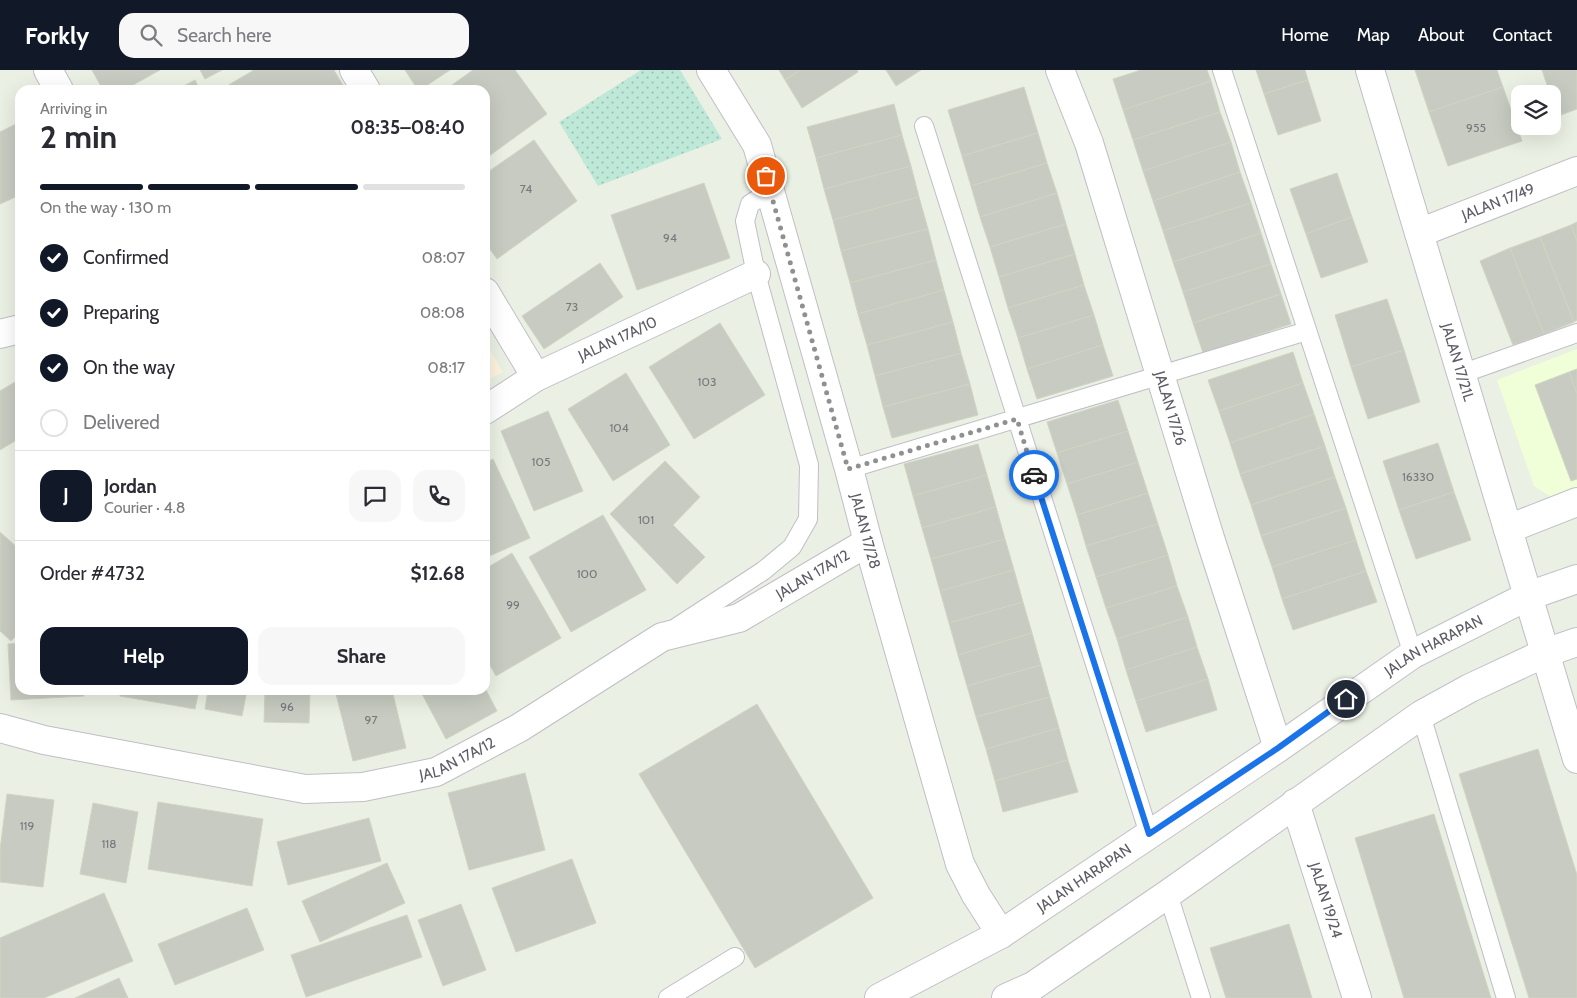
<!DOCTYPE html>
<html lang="en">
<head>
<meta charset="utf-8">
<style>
  body { margin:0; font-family:Cabin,sans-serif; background:#f7f7f7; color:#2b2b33; height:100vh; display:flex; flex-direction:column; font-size:19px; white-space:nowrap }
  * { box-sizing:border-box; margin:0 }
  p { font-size:16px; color:#7c7c81 }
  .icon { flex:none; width:28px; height:28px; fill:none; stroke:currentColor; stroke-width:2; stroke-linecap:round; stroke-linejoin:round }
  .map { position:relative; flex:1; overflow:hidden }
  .details { position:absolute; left:15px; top:15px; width:475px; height:610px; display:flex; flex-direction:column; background:#fff; border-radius:15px; box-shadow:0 5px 20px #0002 }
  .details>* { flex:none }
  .buttons { position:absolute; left:1511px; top:15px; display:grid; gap:10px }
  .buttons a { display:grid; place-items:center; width:50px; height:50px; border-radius:10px; background:#fff; box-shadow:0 5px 20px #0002; font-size:25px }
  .pin { position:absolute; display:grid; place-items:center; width:42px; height:42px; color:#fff; margin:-21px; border:2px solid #fff; border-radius:50%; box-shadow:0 1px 5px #0007 }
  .courier { position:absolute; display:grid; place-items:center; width:50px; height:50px; margin:-25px; border:4px solid #1a73e8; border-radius:50%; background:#fff; color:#222; box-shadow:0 1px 6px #0007 }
  .overview em { font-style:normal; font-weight:700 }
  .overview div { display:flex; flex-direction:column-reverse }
  .overview { display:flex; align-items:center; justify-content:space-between; height:85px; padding:0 25px }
  h1 { font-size:32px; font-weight:700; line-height:38px }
  .bar { display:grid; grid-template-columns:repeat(4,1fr); gap:8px 5px; align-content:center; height:60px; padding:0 25px }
  .bar i { height:6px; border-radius:4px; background:#e1e1e2 }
  .bar .current { background:#111827 }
  .bar p { grid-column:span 4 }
  .line { display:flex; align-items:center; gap:12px; padding:0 25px; border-top:1px solid #e1e1e2 }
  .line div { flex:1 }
  .round { display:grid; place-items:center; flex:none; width:52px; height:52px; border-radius:15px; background:#f7f7f7 }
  ol { padding:0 25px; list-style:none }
  li { display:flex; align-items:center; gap:15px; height:55px }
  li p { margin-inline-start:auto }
  li .icon { padding:5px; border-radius:50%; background:#111827; color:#fff; stroke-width:4 }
  li:last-child { color:#7c7c81 }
  li i { width:28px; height:28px; border:2px solid #e1e1e2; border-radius:50% }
  .cta { display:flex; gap:10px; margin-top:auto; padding:10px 25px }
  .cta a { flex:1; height:58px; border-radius:15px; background:#111827; color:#fff; font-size:20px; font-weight:700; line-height:58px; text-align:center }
  .cta a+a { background:#f7f7f7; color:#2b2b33 }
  header { display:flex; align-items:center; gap:30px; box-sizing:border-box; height:70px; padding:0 25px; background:#111827; color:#fff }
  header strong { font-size:24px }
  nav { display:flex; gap:28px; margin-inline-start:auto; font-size:18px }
  .search { width:350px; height:45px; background:#f7f7f7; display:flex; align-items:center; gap:12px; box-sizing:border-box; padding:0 18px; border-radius:15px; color:#7c7c81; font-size:19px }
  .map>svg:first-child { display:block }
  .commercial { fill:#f1ffd9 }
  .medical { fill:#fdf4df }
  .grass { fill:url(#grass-dots) }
  .building { fill:#c8cbc1; stroke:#cfd5c1 }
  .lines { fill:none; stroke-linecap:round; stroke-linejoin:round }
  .lane-casing { stroke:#c0bec6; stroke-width:20 }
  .street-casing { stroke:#c0bec6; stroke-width:30 }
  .secondary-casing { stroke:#c3c0ca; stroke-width:30 }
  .lane { stroke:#fff; stroke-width:18 }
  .street { stroke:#fff; stroke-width:28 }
  .secondary { stroke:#fff; stroke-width:28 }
  .done { stroke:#8f9092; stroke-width:5; stroke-dasharray:0 9 }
  .route { stroke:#1a73e8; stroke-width:6 }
  .labels { text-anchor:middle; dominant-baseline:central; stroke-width:4; stroke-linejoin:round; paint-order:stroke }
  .number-label { font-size:12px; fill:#78787d }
  .street-label { font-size:15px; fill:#5d5c66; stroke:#fff }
</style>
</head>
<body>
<header>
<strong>Forkly</strong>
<div class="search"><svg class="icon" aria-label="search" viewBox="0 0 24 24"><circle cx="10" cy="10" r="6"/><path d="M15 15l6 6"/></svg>Search here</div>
<nav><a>Home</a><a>Map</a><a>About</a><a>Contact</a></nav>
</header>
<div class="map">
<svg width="1577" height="928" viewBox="0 0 1577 928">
  <defs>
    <pattern id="grass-dots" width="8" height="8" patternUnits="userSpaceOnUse" patternTransform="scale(1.25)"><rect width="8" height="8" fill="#bee9d8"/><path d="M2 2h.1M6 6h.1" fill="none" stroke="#9ec0b3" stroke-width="1.8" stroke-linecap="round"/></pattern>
  </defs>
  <rect width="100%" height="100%" fill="#ebf0e4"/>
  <path class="commercial" d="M 1577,279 L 1577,419 L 1553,428 L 1534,416 L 1497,310 Z"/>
  <path class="medical" d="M 485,271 L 503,302 L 485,312 Z"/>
  <path class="grass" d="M 641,0 L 680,0 L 722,69 L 598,116 L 559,52 Z"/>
  <g class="building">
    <path d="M 92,0 L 160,0 L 124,20 L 103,20 Z"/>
    <path d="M 200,0 L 222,0 L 205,9 Z"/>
    <path d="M 254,0 L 334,0 L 346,20 L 220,20 Z"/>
    <path d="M 405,0 L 450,0 L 420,20 L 418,20 Z"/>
    <path d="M 473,0 L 515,0 L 547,44 L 485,89 L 485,20 L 445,20 Z"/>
    <path d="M 779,0 L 800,0 L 785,10 Z"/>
    <path d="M 800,0 L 857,0 L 858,2 L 802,38 L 785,10 Z"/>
    <path d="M 886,0 L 921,0 L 896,16 Z"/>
    <path d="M 1141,0 L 1207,0 L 1211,11 L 1123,40 L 1113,9 Z"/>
    <path d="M 1256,0 L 1305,0 L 1308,10 L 1264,24 Z"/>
    <path d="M 1415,0 L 1497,0 L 1503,17 L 1429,42 Z"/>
    <path d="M 1542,0 L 1577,0 L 1577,39 L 1558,46 L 1552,30 L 1552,24 L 1550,24 Z"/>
    <path d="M 195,10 L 200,20 L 176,20 Z"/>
    <path d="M 1308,10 L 1321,51 L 1278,65 L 1264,24 Z"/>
    <path d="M 1211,11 L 1220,42 L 1133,70 L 1123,40 Z"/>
    <path d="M 1024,17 L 1038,63 L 962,86 L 948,40 Z"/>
    <path d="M 1503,17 L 1522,71 L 1448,96 L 1429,42 Z"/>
    <path d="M 894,34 L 902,65 L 816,88 L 807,57 Z"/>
    <path d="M 1220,42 L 1231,72 L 1143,101 L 1133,70 Z"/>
    <path d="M 20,52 L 20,125 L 0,134 L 0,62 Z"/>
    <path d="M 1038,63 L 1047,93 L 971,116 L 962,86 Z"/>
    <path d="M 902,65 L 911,96 L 824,119 L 816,88 Z"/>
    <path d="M 534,70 L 577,131 L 497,189 L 485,172 L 485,104 Z"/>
    <path d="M 1231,72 L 1240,102 L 1153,131 L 1143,101 Z"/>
    <path d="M 1047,93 L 1057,123 L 980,147 L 971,116 Z"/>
    <path d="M 911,96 L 919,127 L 833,150 L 824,119 Z"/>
    <path d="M 1240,102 L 1251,133 L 1163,161 L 1153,131 Z"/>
    <path d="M 1337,103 L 1352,147 L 1306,164 L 1290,119 Z"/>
    <path d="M 704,113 L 730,188 L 637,220 L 611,145 Z"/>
    <path d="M 1057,123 L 1066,154 L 990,177 L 980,147 Z"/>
    <path d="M 919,127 L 928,159 L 841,181 L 833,150 Z"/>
    <path d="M 1251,133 L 1261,163 L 1173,192 L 1163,161 Z"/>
    <path d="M 1352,147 L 1368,192 L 1321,208 L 1306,164 Z"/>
    <path d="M 1577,152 L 1577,171 L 1571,155 Z"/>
    <path d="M 1066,154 L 1075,184 L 999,207 L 990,177 Z"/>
    <path d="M 1571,155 L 1577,171 L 1577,250 L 1574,252 L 1540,167 Z"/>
    <path d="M 928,159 L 936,190 L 850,213 L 841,181 Z"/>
    <path d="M 1261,163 L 1271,194 L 1183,222 L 1173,192 Z"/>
    <path d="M 1540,167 L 1574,252 L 1544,264 L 1510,178 Z"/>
    <path d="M 1510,178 L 1544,264 L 1513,275 L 1480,191 Z"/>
    <path d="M 1075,184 L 1084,215 L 1008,238 L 999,207 Z"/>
    <path d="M 936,190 L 944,220 L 858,244 L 850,213 Z"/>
    <path d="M 600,193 L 623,227 L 544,279 L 522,246 Z"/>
    <path d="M 1271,194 L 1281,224 L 1193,253 L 1183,222 Z"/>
    <path d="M 1084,215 L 1094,245 L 1018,268 L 1008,238 Z"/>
    <path d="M 944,220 L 953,252 L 867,275 L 858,244 Z"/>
    <path d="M 1281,224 L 1291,254 L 1203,283 L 1193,253 Z"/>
    <path d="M 1387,229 L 1404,280 L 1351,297 L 1335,245 Z"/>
    <path d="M 1094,245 L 1103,275 L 1027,299 L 1018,268 Z"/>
    <path d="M 953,252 L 961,283 L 875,306 L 867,275 Z"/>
    <path d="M 720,253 L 765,325 L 694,369 L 649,297 Z"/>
    <path d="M 1103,275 L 1113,306 L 1037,329 L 1027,299 Z"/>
    <path d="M 1404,280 L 1420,332 L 1368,349 L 1351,297 Z"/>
    <path d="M 1293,282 L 1303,313 L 1219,341 L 1208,310 Z"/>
    <path d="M 961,283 L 970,314 L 883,337 L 875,306 Z"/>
    <path d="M 1577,299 L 1577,324 L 1569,302 Z"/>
    <path d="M 1569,302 L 1577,324 L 1577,409 L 1571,411 L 1535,315 Z"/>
    <path d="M 626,303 L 670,375 L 613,411 L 568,339 Z"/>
    <path d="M 20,309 L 20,368 L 0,380 L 0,321 Z"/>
    <path d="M 1303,313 L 1314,344 L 1230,373 L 1219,341 Z"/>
    <path d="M 970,314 L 978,345 L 892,368 L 883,337 Z"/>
    <path d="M 1118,330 L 1128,361 L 1057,383 L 1047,352 Z"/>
    <path d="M 548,341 L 583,421 L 534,441 L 501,361 Z"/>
    <path d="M 1314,344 L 1325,376 L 1240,404 L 1230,373 Z"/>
    <path d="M 1128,361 L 1138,392 L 1067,414 L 1057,383 Z"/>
    <path d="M 1438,373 L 1454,422 L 1399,440 L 1383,391 Z"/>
    <path d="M 978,374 L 987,405 L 913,426 L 904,394 Z"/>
    <path d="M 1325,376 L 1335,407 L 1251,435 L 1240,404 Z"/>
    <path d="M 493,389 L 530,468 L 485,488 L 485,393 Z"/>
    <path d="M 665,391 L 700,427 L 673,455 L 705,487 L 677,514 L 610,444 Z"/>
    <path d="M 1138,392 L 1148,423 L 1077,445 L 1067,414 Z"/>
    <path d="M 987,405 L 996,437 L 922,458 L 913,426 Z"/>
    <path d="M 1335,407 L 1346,438 L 1261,466 L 1251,435 Z"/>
    <path d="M 1454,422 L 1471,470 L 1416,489 L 1399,440 Z"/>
    <path d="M 1148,423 L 1158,454 L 1086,476 L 1077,445 Z"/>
    <path d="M 996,437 L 1005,469 L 931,489 L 922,458 Z"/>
    <path d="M 1346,438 L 1356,470 L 1272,497 L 1261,466 Z"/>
    <path d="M 603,445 L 646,520 L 571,562 L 529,487 Z"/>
    <path d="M 1158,454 L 1168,485 L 1096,507 L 1086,476 Z"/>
    <path d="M 0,462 L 20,480 L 20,562 L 11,571 L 0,561 Z"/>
    <path d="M 1005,469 L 1014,500 L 940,521 L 931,489 Z"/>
    <path d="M 1356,470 L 1366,501 L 1282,529 L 1272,497 Z"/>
    <path d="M 512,483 L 561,568 L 496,606 L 485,586 L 485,499 Z"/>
    <path d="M 1168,485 L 1177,516 L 1106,538 L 1096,507 Z"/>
    <path d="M 1014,500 L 1023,532 L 949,553 L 940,521 Z"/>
    <path d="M 1366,501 L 1377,532 L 1293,560 L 1282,529 Z"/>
    <path d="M 1177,516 L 1188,547 L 1117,569 L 1106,538 Z"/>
    <path d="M 1023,532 L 1032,563 L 958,585 L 949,553 Z"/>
    <path d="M 1188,547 L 1197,577 L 1126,600 L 1117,569 Z"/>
    <path d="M 1032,563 L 1041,595 L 967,616 L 958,585 Z"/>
    <path d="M 20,573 L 20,620 L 84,620 L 84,626 L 11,630 L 8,574 Z"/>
    <path d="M 1197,577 L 1208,609 L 1136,631 L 1126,600 Z"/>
    <path d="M 1041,595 L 1050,627 L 976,647 L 967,616 Z"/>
    <path d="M 1208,609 L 1217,640 L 1146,662 L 1136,631 Z"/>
    <path d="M 485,618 L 497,641 L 446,669 L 420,620 L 485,620 Z"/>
    <path d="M 121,620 L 199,620 L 195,639 L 120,626 Z"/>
    <path d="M 208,620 L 247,620 L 242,646 L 205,639 Z"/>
    <path d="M 265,620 L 310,620 L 309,653 L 264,652 Z"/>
    <path d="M 335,620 L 392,620 L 406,678 L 353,691 Z"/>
    <path d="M 1050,627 L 1059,658 L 986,679 L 976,647 Z"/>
    <path d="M 757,634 L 873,828 L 755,898 L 639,704 Z"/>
    <path d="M 1059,658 L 1068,690 L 995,711 L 986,679 Z"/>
    <path d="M 1538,679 L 1577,805 L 1577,928 L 1529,928 L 1459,704 Z"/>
    <path d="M 1068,690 L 1078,722 L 1003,742 L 995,711 Z"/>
    <path d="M 525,703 L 545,780 L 469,800 L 448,723 Z"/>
    <path d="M 7,724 L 54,730 L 43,817 L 0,812 L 0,780 Z"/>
    <path d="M 158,732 L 263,749 L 252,816 L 148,799 Z"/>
    <path d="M 93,733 L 138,742 L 126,813 L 80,804 Z"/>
    <path d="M 1434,744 L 1491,928 L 1404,928 L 1355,768 Z"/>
    <path d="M 369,748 L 381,791 L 288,815 L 277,772 Z"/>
    <path d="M 572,789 L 596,853 L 516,882 L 492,818 Z"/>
    <path d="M 387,793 L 405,833 L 320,872 L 302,831 Z"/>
    <path d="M 104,823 L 133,891 L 44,928 L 0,928 L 0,868 Z"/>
    <path d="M 461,834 L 486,900 L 443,916 L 418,850 Z"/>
    <path d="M 247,838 L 264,880 L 175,915 L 158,874 Z"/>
    <path d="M 407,845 L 422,887 L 306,927 L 291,885 Z"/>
    <path d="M 1289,854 L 1312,928 L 1226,928 L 1210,878 Z"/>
    <path d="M 119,908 L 128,928 L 75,928 Z"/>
  </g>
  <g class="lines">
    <g class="lane-casing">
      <g id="lane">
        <path d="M 1222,0 L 1413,584"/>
        <path d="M 924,56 L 1149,764"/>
        <path d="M 1461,304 L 1577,263"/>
        <path d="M 849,399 L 1307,261"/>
        <path d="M 677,557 L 763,501 L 792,477 L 808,449 L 809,395 L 756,204 L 745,151 L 750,134 L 770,121"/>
        <path d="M 1421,645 L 1506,928"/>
        <path d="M 1168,824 L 1201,928"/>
        <path d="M 668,928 L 735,887"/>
      </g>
    </g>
    <g class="street-casing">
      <g id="street">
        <path d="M 48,0 L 59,20"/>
        <path d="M 354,0 L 366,20"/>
        <path id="s1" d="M 711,0 L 757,75 L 849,399 L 868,472 L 960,794 L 976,825 L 1001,864"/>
        <path id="s2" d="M 1060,0 L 1089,73 L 1210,468 L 1278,678"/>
        <path id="s3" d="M 1370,0 L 1577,689"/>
        <path id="s4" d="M 1419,163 L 1577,101"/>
        <path d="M 485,222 L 536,307"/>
        <path d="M 0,264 L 20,259"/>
        <path id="s5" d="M 485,340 L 536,307 L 756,204"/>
        <path d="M 1508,459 L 1577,432"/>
        <path id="s6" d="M 0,658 L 44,670 L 305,719 L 363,717 L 436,702 L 519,658 L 662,567 L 739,548 L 868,472"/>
        <path id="s7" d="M 1295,733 L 1357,928"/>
      </g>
    </g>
    <g class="secondary-casing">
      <g id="secondary">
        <path id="s8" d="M 879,928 L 1001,864 L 1278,678 L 1413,584 L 1528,526 L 1577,509"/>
        <path d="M 1006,928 L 1033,916 L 1168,824 L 1421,645 L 1470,618 L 1545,583 L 1577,572"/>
      </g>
    </g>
    <use href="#lane" class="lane"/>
    <use href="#street" class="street"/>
    <use href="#secondary" class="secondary"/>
  </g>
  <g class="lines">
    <path class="done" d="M 766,106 L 848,399 L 1017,349 L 1034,405"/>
    <path class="route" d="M 1034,405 L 1149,764 L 1278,678 L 1346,629"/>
  </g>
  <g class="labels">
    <g class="number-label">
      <text x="1476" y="57">955</text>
      <text x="526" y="118">74</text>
      <text x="670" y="167">94</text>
      <text x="572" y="236">73</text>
      <text x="707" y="311">103</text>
      <text x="619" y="357">104</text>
      <text x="541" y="391">105</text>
      <text x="1418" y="406">16330</text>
      <text x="646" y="449">101</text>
      <text x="587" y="503">100</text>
      <text x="513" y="534">99</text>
      <text x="287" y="636">96</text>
      <text x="371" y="649">97</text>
      <text x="27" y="755">119</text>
      <text x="109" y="773">118</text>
    </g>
    <g class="street-label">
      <text stroke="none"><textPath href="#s4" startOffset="85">JALAN 17/49</textPath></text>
      <text stroke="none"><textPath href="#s5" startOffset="151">JALAN 17A/10</textPath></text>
      <text stroke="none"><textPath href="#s3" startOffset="305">JALAN 17/21L</textPath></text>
      <text stroke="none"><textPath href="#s2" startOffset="356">JALAN 17/26</textPath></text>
      <text stroke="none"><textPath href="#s1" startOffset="489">JALAN 17/28</textPath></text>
      <text stroke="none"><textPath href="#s6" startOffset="872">JALAN 17A/12</textPath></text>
      <text stroke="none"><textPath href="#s8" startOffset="658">JALAN HARAPAN</textPath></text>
      <text stroke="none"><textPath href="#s6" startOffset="468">JALAN 17A/12</textPath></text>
      <text stroke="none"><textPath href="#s8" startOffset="238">JALAN HARAPAN</textPath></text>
      <text stroke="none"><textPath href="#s7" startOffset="102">JALAN 19/24</textPath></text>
    </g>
  </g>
</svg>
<div class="buttons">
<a><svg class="icon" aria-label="layers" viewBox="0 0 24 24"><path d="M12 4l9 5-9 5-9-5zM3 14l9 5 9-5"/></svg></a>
</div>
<div class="pin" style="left:766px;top:106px;background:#ea580c"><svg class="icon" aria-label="bag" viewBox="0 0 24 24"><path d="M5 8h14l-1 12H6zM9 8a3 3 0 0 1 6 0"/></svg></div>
<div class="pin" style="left:1346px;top:629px;background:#1f2937"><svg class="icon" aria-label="home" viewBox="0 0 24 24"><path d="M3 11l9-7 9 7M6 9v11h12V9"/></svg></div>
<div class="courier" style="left:1034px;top:405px"><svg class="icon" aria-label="car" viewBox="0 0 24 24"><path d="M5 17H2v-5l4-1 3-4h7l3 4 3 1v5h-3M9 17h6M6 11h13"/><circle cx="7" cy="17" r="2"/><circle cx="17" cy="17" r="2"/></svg></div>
<section class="details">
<div class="overview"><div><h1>2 min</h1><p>Arriving in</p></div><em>08:35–08:40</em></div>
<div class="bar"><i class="current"></i><i class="current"></i><i class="current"></i><i></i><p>On the way · 130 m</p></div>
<ol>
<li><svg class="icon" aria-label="check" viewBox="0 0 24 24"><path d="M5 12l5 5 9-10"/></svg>Confirmed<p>08:07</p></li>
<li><svg class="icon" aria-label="check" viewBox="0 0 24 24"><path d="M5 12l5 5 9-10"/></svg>Preparing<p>08:08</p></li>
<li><svg class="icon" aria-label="check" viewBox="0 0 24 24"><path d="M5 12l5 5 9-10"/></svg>On the way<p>08:17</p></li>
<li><i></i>Delivered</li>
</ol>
<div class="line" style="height:90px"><b class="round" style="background:#111827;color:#fff">J</b><div><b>Jordan</b><p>Courier · 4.8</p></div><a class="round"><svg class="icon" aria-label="chat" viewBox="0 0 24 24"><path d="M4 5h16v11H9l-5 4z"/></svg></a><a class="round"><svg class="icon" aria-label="phone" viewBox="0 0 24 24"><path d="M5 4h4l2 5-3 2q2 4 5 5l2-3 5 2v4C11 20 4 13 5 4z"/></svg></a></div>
<div class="line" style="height:65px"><div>Order #4732</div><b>$12.68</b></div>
<div class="cta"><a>Help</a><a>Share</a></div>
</section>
</div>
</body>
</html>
